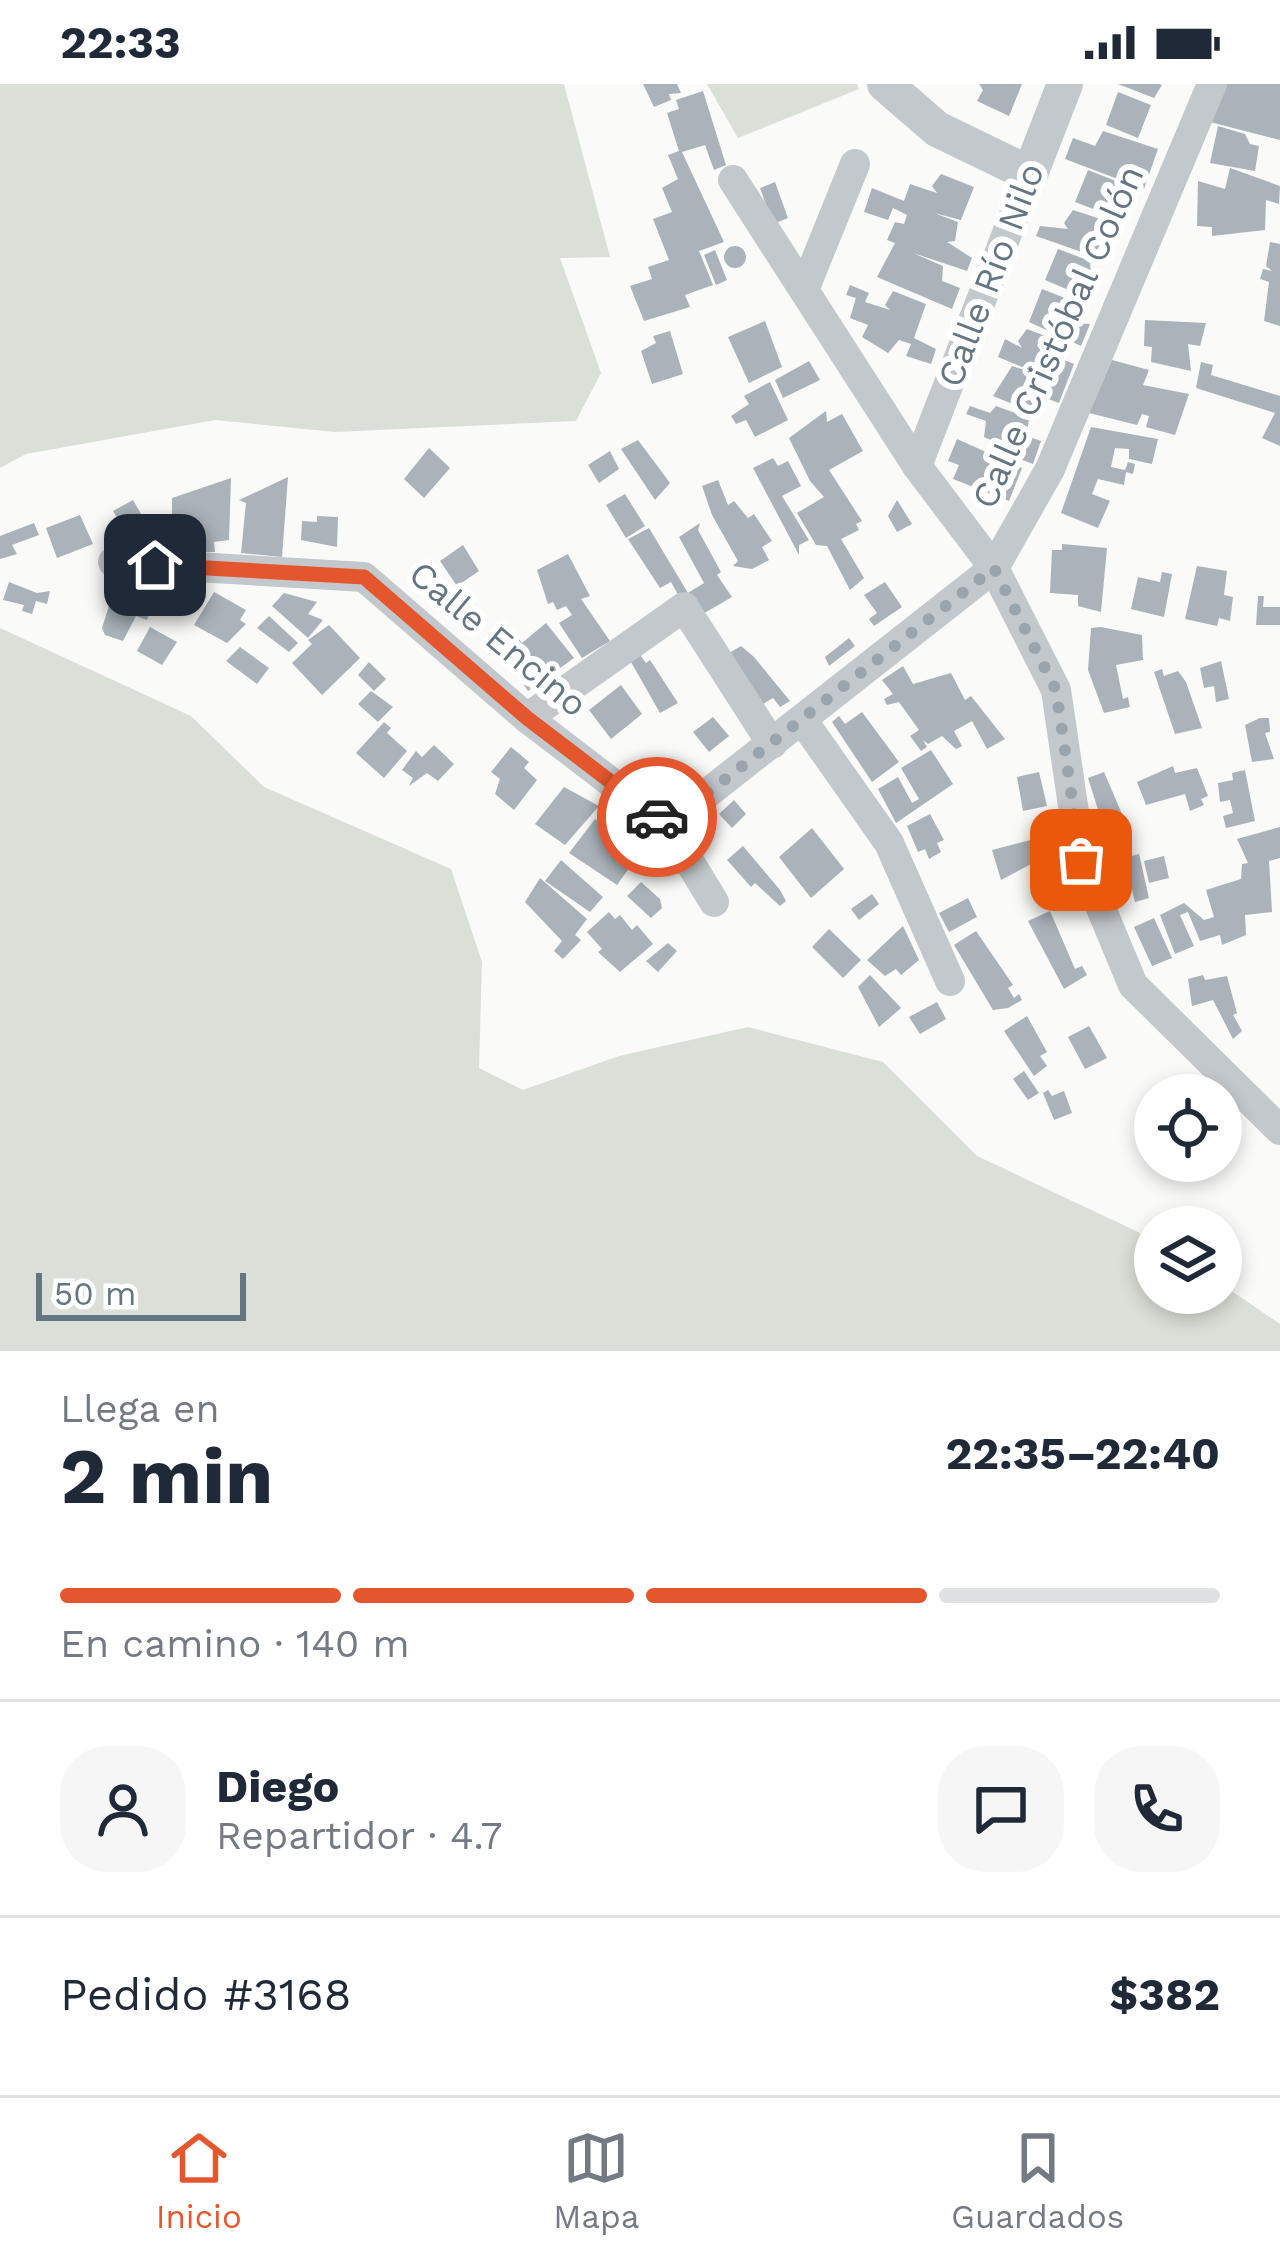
<!DOCTYPE html>
<html lang="es">
<head>
<meta charset="utf-8">
<style>
  body { margin:0; font-family:"Work Sans",sans-serif; background:#f6f6f7; color:#1f2937; height:100vh; display:flex; flex-direction:column; font-size:45px; white-space:nowrap }
  * { box-sizing:border-box; margin:0 }
  p { font-size:39px; color:#747a83 }
  .icon { flex:none; width:66px; height:66px; fill:none; stroke:currentColor; stroke-width:2; stroke-linecap:round; stroke-linejoin:round }
  .map { position:relative; height:1267px; overflow:hidden }
  .details { display:flex; flex-direction:column; background:#fff; flex:1 }
  .details>* { flex:none }
  .fabs { position:absolute; left:1134px; top:990px; display:grid; gap:24px }
  .fabs a { display:grid; place-items:center; width:108px; height:108px; border-radius:50%; background:#fff; box-shadow:0 6px 18px #0003; font-size:60px }
  .scale { position:absolute; left:36px; bottom:30px; width:210px; box-sizing:border-box; padding-left:12px; border:6px solid #657683; border-top:0; font-size:33px; line-height:42px; white-space:nowrap; color:#657683; -webkit-text-stroke:9px #fff; paint-order:stroke }
  .pin { position:absolute; display:grid; place-items:center; width:102px; height:102px; color:#fff; margin:-51px; border-radius:24px; box-shadow:0 6px 18px #0006 }
  .courier { position:absolute; display:grid; place-items:center; width:120px; height:120px; margin:-60px; border:9px solid #e4572e; border-radius:50%; background:#fff; color:#222; box-shadow:0 3px 15px #0007 }
  .summary em { font-style:normal; font-weight:700 }
  .summary div { display:flex; flex-direction:column-reverse }
  .summary { display:flex; align-items:center; justify-content:space-between; height:204px; padding:0 60px }
  h1 { font-size:78px; font-weight:700; line-height:90px }
  .bar { display:grid; grid-template-columns:repeat(4,1fr); gap:18px 12px; align-content:center; height:144px; padding:0 60px }
  .bar i { height:15px; border-radius:9px; background:#e0e1e3 }
  .bar .current { background:#e4572e }
  .bar p { grid-column:span 4 }
  .line { display:flex; align-items:center; gap:30px; padding:0 60px; border-top:3px solid #e0e1e3 }
  .line div { flex:1 }
  .round { display:grid; place-items:center; flex:none; width:126px; height:126px; border-radius:48px; background:#f6f6f7 }
  .status { display:flex; justify-content:space-between; align-items:center; height:84px; padding:0 60px; background:#fff; direction:ltr }
  .status svg { height:33px; fill:currentColor }
  .menu { display:flex; justify-content:space-around; align-items:center; height:168px; border-top:3px solid #e0e1e3; background:#fff; font-size:33px; color:#747a83 }
  .menu a { display:grid; justify-items:center; gap:6px }
  .menu .current { color:#e4572e }
  .map>svg:first-child { display:block }
  .green { fill:#dadfd7 }
  .building { fill:#aab3b9 }
  .lines { fill:none; stroke-linecap:round; stroke-linejoin:round }
  .minor { stroke:#c3c8cc; stroke-width:30 }
  .tertiary { stroke:#c3c8cc; stroke-width:36 }
  .done { stroke:#99a4ac; stroke-width:12; stroke-dasharray:0 21.6 }
  .route { stroke:#e4572e; stroke-width:15 }
  .labels { text-anchor:middle; dominant-baseline:central; stroke-width:12; stroke-linejoin:round; paint-order:stroke }
  .street-label { font-size:36px; fill:#657683; stroke:#fff }
</style>
</head>
<body>
<div class="status"><b>22:33</b><svg viewBox="0 0 49 12"><path d="M0 12V9h3v3zM5 12V6h3v6zM10 12V3h3v9zM15 12V0h3v12zM26 1h20v11H26zM47 4h2v5h-2z"/></svg></div>
<div class="map">
<svg width="1280" height="1267" viewBox="0 0 1280 1267">
  <rect width="100%" height="100%" fill="#fafaf8"/>
  <g class="green">
    <path d="M 0,0 L 564,0 L 610,173 L 560,174 L 601,289 L 576,337 L 335,348 L 215,336 L 26,370 L 0,384 Z"/>
    <path d="M 707,0 L 857,0 L 859,5 L 738,54 Z"/>
    <path d="M 0,544 L 191,632 L 264,703 L 451,785 L 482,878 L 479,984 L 523,1006 L 619,972 L 748,943 L 883,978 L 977,1072 L 1155,1156 L 1155,1209 L 1221,1209 L 1221,1200 L 1280,1240 L 1280,1267 L 0,1267 Z"/>
  </g>
  <g class="building">
    <path d="M 643,0 L 677,0 L 681,9 L 669,10 L 671,16 L 654,23 Z"/>
    <path d="M 979,0 L 1022,0 L 1009,32 L 977,17 L 983,6 Z"/>
    <path d="M 1118,0 L 1159,0 L 1162,1 L 1154,14 Z"/>
    <path d="M 1220,0 L 1280,0 L 1280,56 L 1206,37 Z"/>
    <path d="M 703,7 L 726,81 L 714,86 L 705,61 L 682,68 L 724,158 L 699,167 L 713,201 L 685,211 L 690,223 L 644,237 L 630,202 L 652,195 L 648,183 L 669,176 L 653,135 L 672,128 L 662,104 L 678,95 L 668,71 L 679,67 L 667,29 L 679,25 L 676,16 Z"/>
    <path d="M 1118,8 L 1151,21 L 1138,54 L 1106,41 Z"/>
    <path d="M 1218,42 L 1245,50 L 1250,60 L 1259,62 L 1255,87 L 1210,79 Z"/>
    <path d="M 1103,47 L 1158,65 L 1144,105 L 1065,75 L 1073,54 L 1095,62 Z"/>
    <path d="M 1230,84 L 1280,102 L 1279,120 L 1266,116 L 1265,146 L 1212,152 L 1212,143 L 1197,142 L 1198,97 L 1225,105 Z"/>
    <path d="M 1088,86 L 1121,99 L 1109,131 L 1075,118 Z"/>
    <path d="M 941,90 L 974,103 L 961,136 L 934,129 L 958,138 L 955,157 L 947,158 L 972,174 L 967,187 L 913,169 L 943,182 L 942,197 L 960,204 L 952,225 L 877,193 L 895,159 L 887,156 L 895,138 L 904,140 L 907,131 L 893,124 L 888,136 L 864,128 L 872,104 L 904,117 L 910,100 L 937,109 L 932,102 Z"/>
    <path d="M 775,98 L 788,134 L 773,140 L 760,104 Z"/>
    <path d="M 1073,126 L 1116,140 L 1110,156 L 1097,151 L 1102,158 L 1093,172 L 1036,152 L 1040,142 L 1068,145 L 1064,139 Z"/>
    <path d="M 1270,158 L 1280,160 L 1280,242 L 1264,237 L 1269,198 L 1260,195 L 1263,185 L 1272,187 L 1266,182 Z"/>
    <circle cx="735" cy="173" r="11"/>
    <path d="M 1058,165 L 1090,177 L 1091,192 L 1078,210 L 1045,196 Z"/>
    <path d="M 715,166 L 727,196 L 716,201 L 704,171 Z"/>
    <path d="M 850,201 L 869,209 L 865,218 L 890,226 L 885,221 L 893,207 L 926,220 L 914,254 L 936,265 L 931,280 L 906,272 L 911,260 L 899,256 L 888,269 L 862,253 L 868,241 L 850,234 L 856,214 L 846,211 Z"/>
    <path d="M 1042,205 L 1075,218 L 1074,239 L 1090,240 L 1081,262 L 1029,238 Z"/>
    <path d="M 1145,236 L 1206,239 L 1200,262 L 1188,260 L 1191,287 L 1151,278 L 1152,263 L 1144,262 Z"/>
    <path d="M 765,237 L 782,283 L 749,299 L 728,253 Z"/>
    <path d="M 1027,245 L 1059,257 L 1057,273 L 1074,280 L 1059,319 L 1035,310 L 1040,314 L 1032,328 L 993,312 L 1012,282 L 1044,292 L 998,273 L 1005,255 L 1022,264 L 1018,257 Z"/>
    <path d="M 670,247 L 683,290 L 652,300 L 641,267 L 656,259 L 653,252 Z"/>
    <path d="M 1112,276 L 1149,286 L 1143,301 L 1189,310 L 1175,351 L 1146,343 L 1149,332 L 1142,330 L 1137,341 L 1089,329 Z"/>
    <path d="M 809,277 L 820,296 L 783,314 L 775,296 Z"/>
    <path d="M 1201,278 L 1213,281 L 1211,291 L 1280,312 L 1280,362 L 1262,354 L 1275,329 L 1196,304 Z"/>
    <path d="M 770,298 L 788,336 L 755,353 L 746,336 L 736,340 L 731,332 L 749,320 L 744,312 Z"/>
    <path d="M 970,322 L 990,329 L 996,322 L 1029,334 L 1027,350 L 1021,350 L 1041,357 L 1033,380 L 997,367 L 1000,360 L 984,353 L 986,337 L 966,330 Z"/>
    <path d="M 826,327 L 827,338 L 842,330 L 863,367 L 829,386 L 862,437 L 856,440 L 859,446 L 841,455 L 864,494 L 850,506 L 827,462 L 816,461 L 797,429 L 824,413 L 810,397 L 789,354 Z"/>
    <path d="M 1091,343 L 1158,355 L 1152,380 L 1129,375 L 1129,365 L 1115,364 L 1111,383 L 1125,386 L 1128,378 L 1135,380 L 1133,390 L 1126,388 L 1124,401 L 1098,395 L 1092,410 L 1110,417 L 1098,444 L 1061,429 Z"/>
    <path d="M 957,355 L 1022,384 L 1009,417 L 953,395 L 959,381 L 948,377 Z"/>
    <path d="M 638,356 L 670,399 L 655,416 L 621,365 Z"/>
    <path d="M 429,364 L 450,384 L 424,414 L 404,395 Z"/>
    <path d="M 610,367 L 619,385 L 599,399 L 588,381 Z"/>
    <path d="M 773,374 L 778,382 L 788,377 L 801,402 L 782,412 L 809,456 L 799,461 L 799,471 L 753,384 Z"/>
    <path d="M 288,393 L 282,473 L 241,469 L 246,419 L 239,416 Z"/>
    <path d="M 231,394 L 229,456 L 214,458 L 215,468 L 192,468 L 190,446 L 172,447 L 172,414 Z"/>
    <path d="M 718,396 L 728,421 L 734,417 L 748,434 L 754,430 L 772,457 L 762,463 L 769,476 L 752,485 L 733,482 L 738,477 L 712,431 L 702,402 Z"/>
    <path d="M 625,410 L 645,442 L 626,454 L 606,421 Z"/>
    <path d="M 133,416 L 144,435 L 124,446 L 113,427 Z"/>
    <path d="M 897,416 L 912,440 L 897,448 L 888,432 Z"/>
    <path d="M 80,431 L 93,460 L 57,474 L 46,444 Z"/>
    <path d="M 317,432 L 338,433 L 337,463 L 301,456 L 302,437 L 317,438 Z"/>
    <path d="M 34,439 L 39,451 L 12,461 L 17,470 L 0,475 L 0,452 Z"/>
    <path d="M 700,439 L 698,446 L 721,488 L 717,491 L 732,513 L 701,531 L 688,509 L 704,499 L 679,453 Z"/>
    <path d="M 649,444 L 688,509 L 680,514 L 671,498 L 660,504 L 628,455 Z"/>
    <path d="M 1062,460 L 1107,464 L 1101,528 L 1078,522 L 1078,511 L 1050,509 L 1052,466 L 1062,466 Z"/>
    <path d="M 463,461 L 479,487 L 457,502 L 440,477 Z"/>
    <path d="M 568,470 L 590,512 L 581,515 L 610,557 L 582,574 L 559,539 L 572,531 L 566,522 L 557,526 L 553,518 L 548,520 L 537,486 Z"/>
    <path d="M 1197,482 L 1227,487 L 1224,511 L 1233,513 L 1230,537 L 1219,534 L 1217,542 L 1185,535 Z"/>
    <path d="M 1162,488 L 1172,490 L 1164,533 L 1131,525 L 1138,493 L 1160,498 Z"/>
    <path d="M 9,498 L 37,509 L 50,507 L 47,520 L 36,517 L 32,530 L 22,527 L 24,521 L 3,516 Z"/>
    <path d="M 885,498 L 902,523 L 874,542 L 869,535 L 877,529 L 864,511 Z"/>
    <path d="M 115,503 L 154,516 L 147,536 L 136,532 L 123,557 L 105,551 L 102,544 Z"/>
    <path d="M 214,508 L 246,526 L 240,536 L 246,540 L 227,559 L 194,541 Z"/>
    <path d="M 284,509 L 317,518 L 308,530 L 323,536 L 308,554 L 272,522 Z"/>
    <path d="M 1258,512 L 1264,512 L 1263,523 L 1280,523 L 1280,541 L 1256,541 Z"/>
    <path d="M 269,532 L 298,559 L 289,568 L 257,544 Z"/>
    <path d="M 546,539 L 574,574 L 528,607 L 490,551 L 508,540 L 522,559 Z"/>
    <path d="M 329,541 L 360,574 L 322,611 L 292,579 L 312,560 L 308,556 Z"/>
    <path d="M 150,543 L 177,558 L 162,581 L 137,567 Z"/>
    <path d="M 1101,543 L 1142,551 L 1143,576 L 1116,581 L 1123,615 L 1128,613 L 1130,623 L 1104,629 L 1088,586 L 1091,544 Z"/>
    <path d="M 849,554 L 855,562 L 829,582 L 825,573 Z"/>
    <path d="M 741,562 L 754,573 L 790,617 L 780,623 L 773,614 L 758,623 L 724,572 Z"/>
    <path d="M 240,563 L 269,584 L 257,600 L 226,577 Z"/>
    <path d="M 640,571 L 646,579 L 650,576 L 678,619 L 660,629 L 631,578 Z"/>
    <path d="M 1221,577 L 1229,615 L 1216,618 L 1214,602 L 1204,604 L 1200,584 Z"/>
    <path d="M 369,578 L 386,595 L 374,607 L 358,591 Z"/>
    <path d="M 903,582 L 913,600 L 951,589 L 965,616 L 971,612 L 1005,655 L 987,665 L 972,637 L 954,647 L 962,662 L 956,665 L 942,652 L 928,660 L 923,656 L 927,663 L 921,667 L 910,652 L 919,646 L 899,618 L 887,621 L 884,615 L 893,610 L 882,596 Z"/>
    <path d="M 1162,585 L 1164,592 L 1178,587 L 1186,598 L 1202,644 L 1175,650 L 1154,588 Z"/>
    <path d="M 621,601 L 642,630 L 611,655 L 589,626 Z"/>
    <path d="M 371,607 L 393,623 L 378,638 L 358,620 Z"/>
    <path d="M 862,628 L 899,678 L 872,698 L 832,638 L 839,632 L 845,640 Z"/>
    <path d="M 713,633 L 729,652 L 709,668 L 693,648 Z"/>
    <path d="M 1260,634 L 1269,634 L 1270,648 L 1265,649 L 1274,675 L 1252,678 L 1245,641 Z"/>
    <path d="M 384,638 L 391,644 L 387,649 L 407,667 L 384,694 L 356,669 Z"/>
    <path d="M 434,661 L 454,680 L 438,697 L 427,689 L 409,702 L 413,694 L 402,686 L 416,667 L 422,673 Z"/>
    <path d="M 511,663 L 529,678 L 524,684 L 537,696 L 514,726 L 495,710 L 500,695 L 491,688 Z"/>
    <path d="M 931,666 L 953,700 L 896,739 L 878,705 L 898,693 L 912,719 L 919,715 L 901,684 Z"/>
    <path d="M 1173,682 L 1175,689 L 1197,684 L 1208,712 L 1201,715 L 1204,721 L 1190,727 L 1185,710 L 1146,721 L 1137,698 Z"/>
    <path d="M 1245,686 L 1255,737 L 1226,744 L 1223,732 L 1233,729 L 1230,716 L 1220,718 L 1218,699 L 1233,696 L 1232,689 Z"/>
    <path d="M 1039,688 L 1047,722 L 1023,727 L 1017,693 Z"/>
    <path d="M 1104,688 L 1122,730 L 1101,735 L 1088,694 Z"/>
    <path d="M 564,703 L 599,722 L 565,761 L 535,740 Z"/>
    <path d="M 734,716 L 746,730 L 732,744 L 719,730 Z"/>
    <path d="M 930,730 L 944,756 L 937,759 L 941,768 L 929,775 L 925,765 L 918,768 L 907,742 Z"/>
    <path d="M 595,735 L 617,751 L 612,757 L 629,771 L 623,778 L 630,783 L 617,801 L 569,769 Z"/>
    <path d="M 1280,743 L 1280,774 L 1269,777 L 1272,828 L 1245,831 L 1246,851 L 1222,861 L 1220,851 L 1200,857 L 1188,828 L 1180,831 L 1194,862 L 1175,870 L 1160,831 L 1184,819 L 1204,836 L 1214,833 L 1206,806 L 1241,795 L 1242,780 L 1248,779 L 1237,755 Z"/>
    <path d="M 812,744 L 844,785 L 811,814 L 779,773 Z"/>
    <path d="M 1046,752 L 1050,770 L 1001,796 L 992,766 Z"/>
    <path d="M 743,762 L 780,806 L 786,817 L 780,822 L 755,799 L 751,803 L 727,776 Z"/>
    <path d="M 1139,770 L 1149,814 L 1135,818 L 1124,774 Z"/>
    <path d="M 1164,772 L 1169,794 L 1149,799 L 1144,777 Z"/>
    <path d="M 561,776 L 603,813 L 590,828 L 545,797 Z"/>
    <path d="M 540,794 L 587,835 L 575,851 L 581,856 L 563,875 L 554,867 L 562,857 L 525,818 Z"/>
    <path d="M 641,798 L 660,815 L 662,824 L 651,834 L 627,812 Z"/>
    <path d="M 872,810 L 879,820 L 859,836 L 851,825 Z"/>
    <path d="M 968,814 L 977,833 L 949,848 L 939,829 Z"/>
    <path d="M 1050,827 L 1075,885 L 1082,882 L 1087,891 L 1064,905 L 1028,837 Z"/>
    <path d="M 609,828 L 615,835 L 620,831 L 632,846 L 637,841 L 653,860 L 620,888 L 598,868 L 602,865 L 587,848 Z"/>
    <path d="M 1154,834 L 1172,874 L 1152,882 L 1134,843 Z"/>
    <path d="M 903,842 L 919,876 L 901,891 L 896,885 L 885,892 L 867,876 Z"/>
    <path d="M 829,845 L 861,876 L 843,894 L 812,863 Z"/>
    <path d="M 976,847 L 1013,901 L 1008,904 L 1014,914 L 1019,910 L 1022,916 L 1008,924 L 993,926 L 954,861 Z"/>
    <path d="M 668,859 L 677,867 L 658,888 L 646,877 Z"/>
    <path d="M 870,891 L 901,924 L 879,943 L 858,903 Z"/>
    <path d="M 1203,891 L 1205,896 L 1227,892 L 1237,929 L 1233,931 L 1242,947 L 1233,955 L 1213,916 L 1192,922 L 1188,895 Z"/>
    <path d="M 937,918 L 946,935 L 920,950 L 909,933 Z"/>
    <path d="M 1027,932 L 1047,968 L 1040,972 L 1047,982 L 1034,992 L 1004,947 Z"/>
    <path d="M 1089,942 L 1107,974 L 1085,985 L 1068,953 Z"/>
    <path d="M 1024,987 L 1039,1009 L 1028,1016 L 1013,995 Z"/>
    <path d="M 1048,1006 L 1052,1012 L 1064,1007 L 1072,1029 L 1054,1036 L 1043,1009 Z"/>
  </g>
  <g class="lines">
    <g class="minor">
      <path d="M 733,96 L 917,382 L 994,484 L 1056,606 L 1081,776 L 1133,901 L 1280,1046"/>
      <path d="M 804,206 L 855,80"/>
      <path d="M 917,382 L 1030,90"/>
      <path d="M 113,478 L 364,493 L 527,634 L 667,741 L 714,818"/>
      <path d="M 527,634 L 684,523 L 772,660"/>
      <path d="M 803,637 L 889,759 L 950,897"/>
      <path d="M 667,741 L 994,484 L 1050,385 L 1212,0"/>
    </g>
    <path class="tertiary" d="M 885,0 L 937,45 L 1030,90 L 1065,0"/>
  </g>
  <g class="lines">
    <path class="done" d="M 657,733 L 667,741 L 994,484 L 1056,606 L 1081,776"/>
    <path class="route" d="M 155,481 L 364,493 L 527,634 L 657,733"/>
  </g>
  <g class="labels">
    <g class="street-label">
      <text transform="translate(991 191) rotate(-69)">Calle Río Nilo</text>
      <text transform="translate(1058 253) rotate(-66)">Calle Cristóbal Colón</text>
      <text transform="translate(498 555) rotate(40)">Calle Encino</text>
    </g>
  </g>
</svg>
<div class="fabs">
<a><svg class="icon" aria-label="locate" viewBox="0 0 24 24"><circle cx="12" cy="12" r="6"/><path d="M12 2v4M12 18v4M2 12h4M18 12h4"/></svg></a>
<a><svg class="icon" aria-label="layers" viewBox="0 0 24 24"><path d="M12 4l9 5-9 5-9-5zM3 14l9 5 9-5"/></svg></a>
</div>
<div class="scale">50 m</div>
<div class="pin" style="left:1081px;top:776px;background:#ea580c"><svg class="icon" aria-label="bag" viewBox="0 0 24 24"><path d="M5 8h14l-1 12H6zM9 8a3 3 0 0 1 6 0"/></svg></div>
<div class="pin" style="left:155px;top:481px;background:#1f2937"><svg class="icon" aria-label="home" viewBox="0 0 24 24"><path d="M3 11l9-7 9 7M6 9v11h12V9"/></svg></div>
<div class="courier" style="left:657px;top:733px"><svg class="icon" aria-label="car" viewBox="0 0 24 24"><path d="M5 17H2v-5l4-1 3-4h7l3 4 3 1v5h-3M9 17h6M6 11h13"/><circle cx="7" cy="17" r="2"/><circle cx="17" cy="17" r="2"/></svg></div>
</div>
<section class="details">
<div class="summary"><div><h1>2 min</h1><p>Llega en</p></div><em>22:35–22:40</em></div>
<div class="bar"><i class="current"></i><i class="current"></i><i class="current"></i><i></i><p>En camino · 140 m</p></div>
<div class="line" style="height:216px"><a class="round"><svg class="icon" aria-label="person" viewBox="0 0 24 24"><circle cx="12" cy="8" r="4"/><path d="M4 21q1-7 8-7t8 7"/></svg></a><div><b>Diego</b><p>Repartidor · 4.7</p></div><a class="round"><svg class="icon" aria-label="chat" viewBox="0 0 24 24"><path d="M4 5h16v11H9l-5 4z"/></svg></a><a class="round"><svg class="icon" aria-label="phone" viewBox="0 0 24 24"><path d="M5 4h4l2 5-3 2q2 4 5 5l2-3 5 2v4C11 20 4 13 5 4z"/></svg></a></div>
<div class="line" style="height:156px"><div>Pedido #3168</div><b>$382</b></div>
</section>
<nav class="menu">
<a class="current"><svg class="icon" aria-label="home" viewBox="0 0 24 24"><path d="M3 11l9-7 9 7M6 9v11h12V9"/></svg>Inicio</a>
<a><svg class="icon" aria-label="map" viewBox="0 0 24 24"><path d="M3 6l6-2 6 2 6-2v14l-6 2-6-2-6 2zM9 4v14M15 6v14"/></svg>Mapa</a>
<a><svg class="icon" aria-label="saved" viewBox="0 0 24 24"><path d="M7 4h10v16l-5-4-5 4z"/></svg>Guardados</a>
</nav>
</body>
</html>
